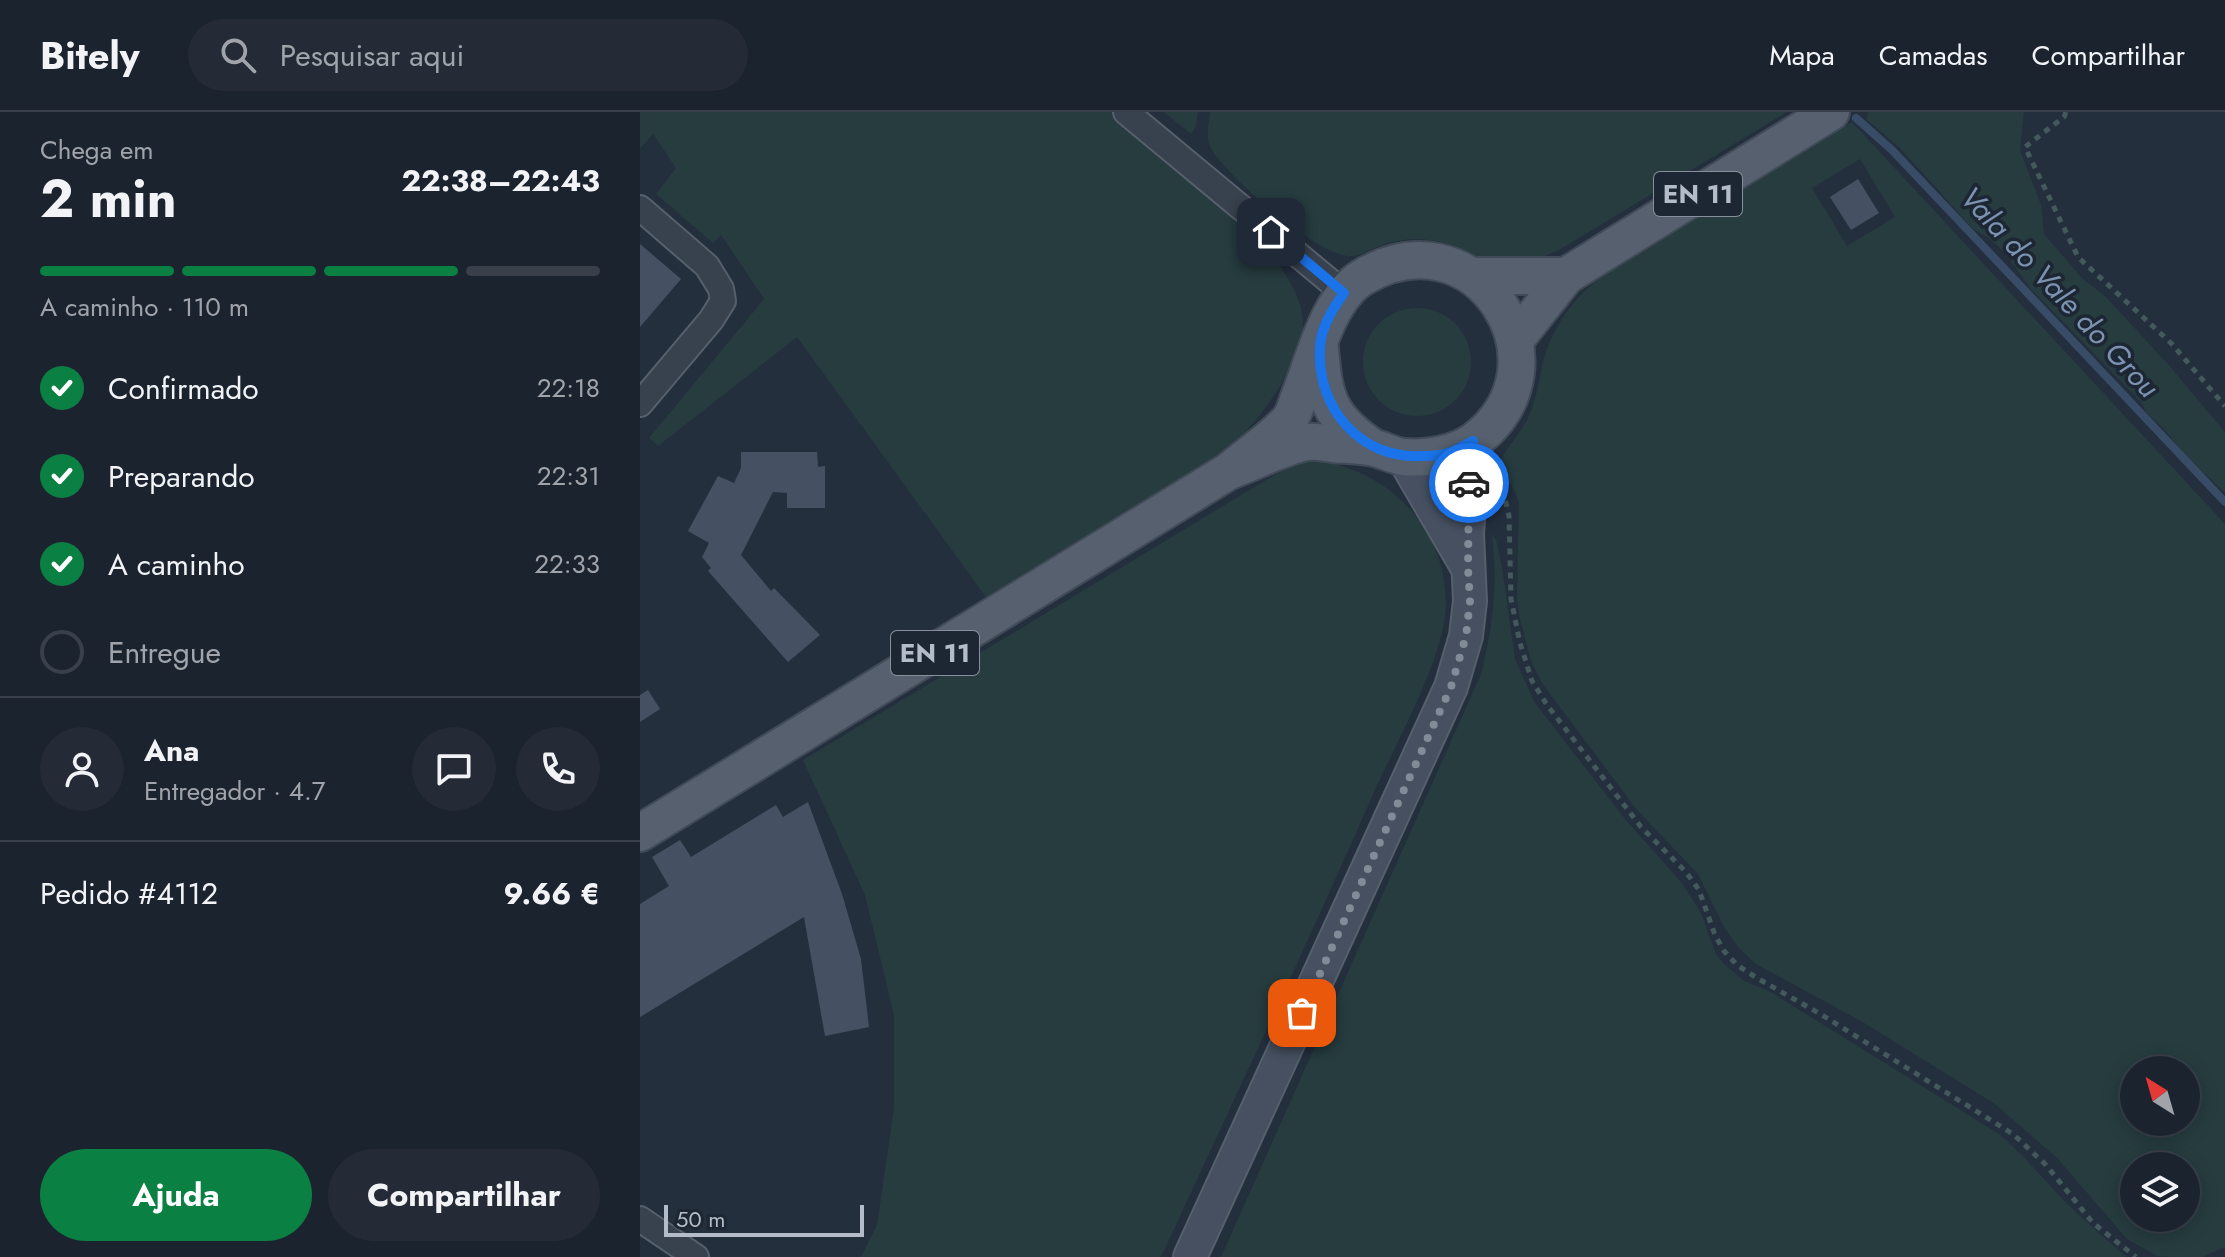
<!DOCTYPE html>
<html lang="pt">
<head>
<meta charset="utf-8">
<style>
  body { margin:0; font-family:Jost,sans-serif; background:#242b36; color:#f1f3f6; height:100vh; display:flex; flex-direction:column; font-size:30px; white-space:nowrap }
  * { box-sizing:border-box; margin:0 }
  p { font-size:26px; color:#a0a4aa }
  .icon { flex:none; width:44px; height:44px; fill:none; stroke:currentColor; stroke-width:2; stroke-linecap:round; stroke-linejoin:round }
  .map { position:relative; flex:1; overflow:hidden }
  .panel { display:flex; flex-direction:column; background:#1b232e; width:640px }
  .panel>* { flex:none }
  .needle { width:52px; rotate:323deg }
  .tools { position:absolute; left:1480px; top:944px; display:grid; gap:16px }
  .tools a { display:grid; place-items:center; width:80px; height:80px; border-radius:50%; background:#1b232e; box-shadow:0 4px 20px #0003,0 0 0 2px #39404a; font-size:40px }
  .scale { position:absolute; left:24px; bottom:20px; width:200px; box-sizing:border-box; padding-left:8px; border:4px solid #b4bcc9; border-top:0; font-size:22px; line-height:28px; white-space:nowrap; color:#b4bcc9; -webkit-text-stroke:6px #1d2633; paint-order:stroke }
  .pin { position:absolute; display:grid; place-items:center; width:68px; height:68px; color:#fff; margin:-34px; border-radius:16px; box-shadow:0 4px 12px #0006 }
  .courier { position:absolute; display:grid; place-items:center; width:80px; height:80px; margin:-40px; border:6px solid #1a73e8; border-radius:50%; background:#fff; color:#222; box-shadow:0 2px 10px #0007 }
  .head em { font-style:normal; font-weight:700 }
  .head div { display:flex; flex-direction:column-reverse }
  .head { display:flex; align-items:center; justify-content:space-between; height:136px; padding:0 40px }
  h1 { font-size:52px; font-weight:700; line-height:60px }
  .bar { display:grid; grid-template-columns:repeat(4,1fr); gap:12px 8px; align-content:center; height:96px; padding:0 40px }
  .bar i { height:10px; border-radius:6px; background:#39404a }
  .bar .current { background:#0b8043 }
  .bar p { grid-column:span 4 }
  .line { display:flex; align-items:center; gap:20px; padding:0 40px; border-top:2px solid #39404a }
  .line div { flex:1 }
  .round { display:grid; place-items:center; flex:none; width:84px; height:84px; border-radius:42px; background:#242b36 }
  ol { padding:0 40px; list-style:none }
  li { display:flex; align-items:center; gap:24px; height:88px }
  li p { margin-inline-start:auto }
  li .icon { padding:8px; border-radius:50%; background:#0b8043; color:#fff; stroke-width:4 }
  li:last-child { color:#a0a4aa }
  li i { width:44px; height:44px; border:4px solid #39404a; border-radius:50% }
  .cta { display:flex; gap:16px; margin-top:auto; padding:16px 40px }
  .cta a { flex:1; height:92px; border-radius:48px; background:#0b8043; color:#fff; font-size:32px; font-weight:700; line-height:92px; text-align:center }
  .cta a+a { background:#242b36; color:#f1f3f6 }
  header { display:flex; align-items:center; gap:48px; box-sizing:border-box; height:112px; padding:0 40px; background:#1b232e; border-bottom:2px solid #39404a }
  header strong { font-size:38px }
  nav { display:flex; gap:44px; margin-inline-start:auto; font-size:28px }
  .search { width:560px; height:72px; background:#242b36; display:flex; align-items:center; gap:20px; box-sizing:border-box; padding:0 28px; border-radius:44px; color:#a0a4aa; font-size:30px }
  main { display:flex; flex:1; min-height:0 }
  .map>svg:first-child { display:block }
  .green { fill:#263c3f; fill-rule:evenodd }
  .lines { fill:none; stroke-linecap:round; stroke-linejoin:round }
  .stream { stroke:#394c67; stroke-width:8 }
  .building { fill:#455162 }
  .street-casing { stroke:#565f6c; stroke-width:28 }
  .secondary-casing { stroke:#565f6c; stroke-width:36 }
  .primary-casing { stroke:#414a57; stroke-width:40 }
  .path { stroke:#44595c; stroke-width:5; stroke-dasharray:6 6; stroke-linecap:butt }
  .street { stroke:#38414e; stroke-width:24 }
  .secondary { stroke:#465061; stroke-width:32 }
  .primary { stroke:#56606e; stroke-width:36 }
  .done { stroke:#828b98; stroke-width:8; stroke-dasharray:0 14.4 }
  .route { stroke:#1a73e8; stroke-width:10 }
  .labels { text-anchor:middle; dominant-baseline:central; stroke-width:7; stroke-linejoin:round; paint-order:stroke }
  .shield { fill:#1d2633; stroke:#878f9c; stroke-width:2 }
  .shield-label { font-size:26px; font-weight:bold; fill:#b4bcc9 }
  .water-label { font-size:30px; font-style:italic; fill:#7c92b1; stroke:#1d2633 }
</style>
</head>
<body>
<header>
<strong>Bitely</strong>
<div class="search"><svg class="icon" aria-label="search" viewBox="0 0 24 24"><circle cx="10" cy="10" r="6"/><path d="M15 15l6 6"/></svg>Pesquisar aqui</div>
<nav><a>Mapa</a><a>Camadas</a><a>Compartilhar</a></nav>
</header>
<main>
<section class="panel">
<div class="head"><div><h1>2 min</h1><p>Chega em</p></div><em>22:38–22:43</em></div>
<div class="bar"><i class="current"></i><i class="current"></i><i class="current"></i><i></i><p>A caminho · 110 m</p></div>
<ol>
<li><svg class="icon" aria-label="check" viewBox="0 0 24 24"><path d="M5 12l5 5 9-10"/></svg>Confirmado<p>22:18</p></li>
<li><svg class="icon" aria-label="check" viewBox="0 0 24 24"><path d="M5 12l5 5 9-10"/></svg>Preparando<p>22:31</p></li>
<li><svg class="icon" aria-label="check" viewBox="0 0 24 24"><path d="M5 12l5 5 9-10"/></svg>A caminho<p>22:33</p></li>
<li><i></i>Entregue</li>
</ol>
<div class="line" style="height:144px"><a class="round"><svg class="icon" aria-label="person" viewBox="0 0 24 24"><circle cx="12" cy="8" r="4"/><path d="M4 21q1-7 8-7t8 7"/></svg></a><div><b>Ana</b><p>Entregador · 4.7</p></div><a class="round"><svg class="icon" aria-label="chat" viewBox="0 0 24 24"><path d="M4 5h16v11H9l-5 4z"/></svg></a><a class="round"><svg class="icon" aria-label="phone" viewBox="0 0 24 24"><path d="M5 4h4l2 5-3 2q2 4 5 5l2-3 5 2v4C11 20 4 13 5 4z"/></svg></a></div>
<div class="line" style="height:104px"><div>Pedido #4112</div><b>9.66 €</b></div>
<div class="cta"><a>Ajuda</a><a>Compartilhar</a></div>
</section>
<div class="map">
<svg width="1585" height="1145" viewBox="0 0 1585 1145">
  <rect width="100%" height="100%" fill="#242f3e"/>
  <g class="green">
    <path d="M 0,0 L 475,0 L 633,144 C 646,162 663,187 663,211 C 662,253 619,309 589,336 L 346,485 L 157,225 L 18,334 L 9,326 L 124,187 L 81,123 L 73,131 L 16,82 L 36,56 L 13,22 L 0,37 Z"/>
    <path d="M 524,0 L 558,0 L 556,14 L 551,22 Z"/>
    <path d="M 570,0 L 1147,0 L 919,138 C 900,147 875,154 853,151 C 834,147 816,132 796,129 C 778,126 759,127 742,133 C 730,137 721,145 708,144 C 676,142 586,64 571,36 C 565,26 569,11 570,0 Z"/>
    <path d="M 1228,0 L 1384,0 L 1380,38 L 1401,93 L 1404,122 L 1442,166 L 1466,185 L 1526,250 L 1585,320 L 1585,381 L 1546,344 L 1524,317 L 1507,301 L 1501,290 L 1390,176 L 1366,142 L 1349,126 L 1333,117 L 1260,36 L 1227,8 Z"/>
    <path d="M 1212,10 L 1585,412 L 1585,1135 L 1562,1145 L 1531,1145 L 1517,1144 L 1487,1127 L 1417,1046 L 1355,992 L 1221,909 L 1116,852 L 1099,836 L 1085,817 L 1058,762 L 997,698 L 902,571 L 891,549 L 880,507 L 877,485 L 879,389 L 871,372 L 854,365 C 860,341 877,327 888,306 C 897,287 899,266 904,246 C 915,208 939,181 970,158 ZM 1220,47 L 1255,105 L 1207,134 L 1172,76 ZM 1546,958 L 1546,1010 L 1494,1010 L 1494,958 ZM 1494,1054 L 1546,1054 L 1546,1106 L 1494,1106 Z"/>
    <circle cx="777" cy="250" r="54"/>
    <path d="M 672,347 C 748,358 806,413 806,493 C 805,544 757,629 735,678 C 666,835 593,990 521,1145 L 221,1145 L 237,1113 L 254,996 L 254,903 L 225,783 L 163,648 L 626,368 L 658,350 Z"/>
    <path d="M 852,423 L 856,428 L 862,455 L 875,547 L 895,591 L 985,707 L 1041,770 L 1060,799 L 1076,842 L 1084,852 L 1104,869 L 1129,879 L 1359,1022 C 1376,1036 1389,1051 1404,1067 C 1429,1095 1458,1121 1487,1145 L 581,1145 L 841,562 C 853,515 858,471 852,423 Z"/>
  </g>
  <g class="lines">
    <path class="stream" d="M 1216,6 L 1252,38 L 1585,390"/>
  </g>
  <g class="building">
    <path d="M 1218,67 L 1239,101 L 1211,118 L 1190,85 Z"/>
    <path d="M 0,132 L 41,167 L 0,215 Z"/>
    <path d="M 101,340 L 177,340 L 178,355 L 185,354 L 185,396 L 147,396 L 147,381 L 133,380 L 101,443 L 131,479 L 134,476 L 180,523 L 148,550 L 68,459 L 71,456 L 62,445 L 69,431 L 48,419 L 78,364 L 94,371 L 101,356 Z"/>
    <path d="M 8,578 L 20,597 L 0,610 L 0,583 Z"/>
    <path d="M 168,690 L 202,782 L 221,847 L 229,915 L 185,924 L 164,805 L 0,905 L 0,792 L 29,774 L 12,745 L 40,728 L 51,745 L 136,693 L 143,705 Z"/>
  </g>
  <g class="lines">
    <g class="street-casing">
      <g id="street">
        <path d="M 486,0 L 704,181"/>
        <path d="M 0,96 L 67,154 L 81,177 L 83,189 L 71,208 L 0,292"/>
        <path d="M 0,1107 L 56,1145"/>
      </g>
    </g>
    <g class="secondary-casing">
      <g id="secondary">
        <path d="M 763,345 L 826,453"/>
        <path d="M 550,1145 L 811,575 L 826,524 L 830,489 L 827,422 L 833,329"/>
      </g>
    </g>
    <g class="primary-casing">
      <g id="primary">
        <path d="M 834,164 L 926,164"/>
        <path d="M 876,227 L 926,164 L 1191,0"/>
        <path d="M 680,236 C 684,287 689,305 732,335"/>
        <path d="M 0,721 L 589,359 C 605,345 636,324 649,308 C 655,301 657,289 661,280 C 675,244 689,185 723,165 C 837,97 936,253 834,329 C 815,342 787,347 764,345 C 752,344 741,336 729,335 C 717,333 705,333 693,332 C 685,331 676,329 668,330 C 650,332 609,352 589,359"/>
      </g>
    </g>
    <g class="path">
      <path d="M 1426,0 L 1424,5 L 1385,35 L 1438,145 L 1531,231 L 1585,294"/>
      <path d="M 859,379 L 865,387 L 869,404 L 871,487 L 880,531 L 892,569 L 907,593 L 1001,715 L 1046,760 L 1059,778 L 1075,823 L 1084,839 L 1097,853 L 1117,866 L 1182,903 L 1373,1022 L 1406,1053 L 1453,1111 L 1496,1145"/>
    </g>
    <use href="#street" class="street"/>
    <use href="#secondary" class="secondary"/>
    <use href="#primary" class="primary"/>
  </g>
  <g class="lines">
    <path class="done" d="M 662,901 L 811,575 L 826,524 L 830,489 L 828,456 L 829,371"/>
    <path class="route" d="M 631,120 L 704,181 C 693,196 680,217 680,237 C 677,296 720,347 781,344 C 788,344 798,344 805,342 C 815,340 824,333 833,329 L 829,371"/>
  </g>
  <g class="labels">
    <g class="shield">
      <rect x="1014" y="60" width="88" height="44" rx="6"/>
      <rect x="251" y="519" width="88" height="44" rx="6"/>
    </g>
    <g class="shield-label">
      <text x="1058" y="82">EN 11</text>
      <text x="295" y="541">EN 11</text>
    </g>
    <g class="water-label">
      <text transform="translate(1420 180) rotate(47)">Vala do Vale do Grou</text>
    </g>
  </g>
</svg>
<div class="tools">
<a><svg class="needle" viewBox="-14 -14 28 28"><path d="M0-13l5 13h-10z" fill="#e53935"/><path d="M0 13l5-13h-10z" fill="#a0a4aa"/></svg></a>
<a><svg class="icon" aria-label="layers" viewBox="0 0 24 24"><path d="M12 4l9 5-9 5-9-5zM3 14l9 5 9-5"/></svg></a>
</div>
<div class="scale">50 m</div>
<div class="pin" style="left:662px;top:901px;background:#ea580c"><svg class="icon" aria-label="bag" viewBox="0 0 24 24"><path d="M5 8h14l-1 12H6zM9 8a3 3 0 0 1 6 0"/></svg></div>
<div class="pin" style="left:631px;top:120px;background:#1f2937"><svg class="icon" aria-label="home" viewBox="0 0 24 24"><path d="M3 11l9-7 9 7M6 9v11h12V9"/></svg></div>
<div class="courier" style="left:829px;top:371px"><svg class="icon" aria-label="car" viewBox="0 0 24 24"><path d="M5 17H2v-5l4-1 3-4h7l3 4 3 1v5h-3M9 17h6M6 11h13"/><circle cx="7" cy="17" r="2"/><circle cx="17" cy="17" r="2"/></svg></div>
</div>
</main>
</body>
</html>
